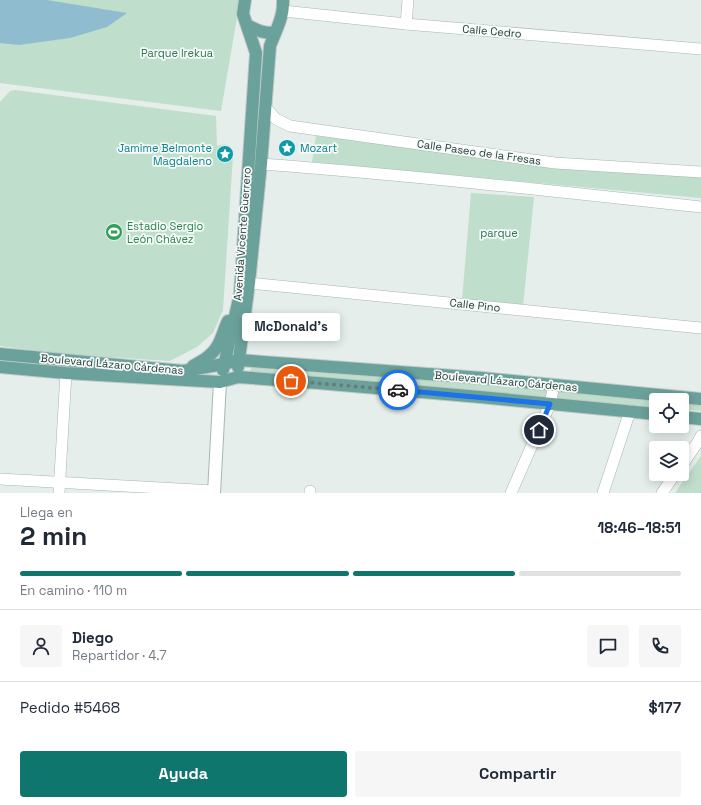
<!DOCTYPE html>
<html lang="es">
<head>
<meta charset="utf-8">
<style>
  body { margin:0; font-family:"Space Grotesk",sans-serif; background:#f6f6f7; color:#1f2937; height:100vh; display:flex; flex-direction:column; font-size:15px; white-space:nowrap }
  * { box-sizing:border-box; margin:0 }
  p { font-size:13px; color:#747a83 }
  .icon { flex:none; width:22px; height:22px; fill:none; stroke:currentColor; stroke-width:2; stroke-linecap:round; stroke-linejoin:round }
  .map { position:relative; height:493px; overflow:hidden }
  .drawer { display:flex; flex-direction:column; background:#fff; flex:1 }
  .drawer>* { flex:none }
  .buttons { position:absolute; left:649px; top:393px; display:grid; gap:8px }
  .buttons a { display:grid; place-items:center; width:40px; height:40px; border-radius:4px; background:#fff; box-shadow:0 2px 10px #0003; font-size:20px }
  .pin { position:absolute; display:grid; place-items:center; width:34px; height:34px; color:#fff; margin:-17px; border:2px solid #fff; border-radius:50%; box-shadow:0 1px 4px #0007 }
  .courier { position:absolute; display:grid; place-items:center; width:40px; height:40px; margin:-20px; border:3px solid #1a73e8; border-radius:50%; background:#fff; color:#222; box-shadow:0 1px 5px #0007 }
  .bubble { position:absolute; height:28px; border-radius:4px; background:#fff; box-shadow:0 2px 10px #0003; font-size:13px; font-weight:800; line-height:28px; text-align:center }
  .headline em { font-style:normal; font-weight:800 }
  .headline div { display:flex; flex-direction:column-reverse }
  .headline { display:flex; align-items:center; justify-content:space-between; height:68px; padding:0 20px }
  h1 { font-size:26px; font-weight:800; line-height:30px }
  .bar { display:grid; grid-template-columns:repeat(4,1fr); gap:6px 4px; align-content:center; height:48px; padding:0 20px }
  .bar i { height:5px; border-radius:3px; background:#e0e1e3 }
  .bar .on { background:#0f766e }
  .bar p { grid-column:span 4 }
  .line { display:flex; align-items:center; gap:10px; padding:0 20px; border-top:1px solid #e0e1e3 }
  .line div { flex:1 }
  .round { display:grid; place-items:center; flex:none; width:42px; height:42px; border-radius:4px; background:#f6f6f7 }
  .cta { display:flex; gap:8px; margin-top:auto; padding:8px 20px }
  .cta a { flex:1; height:46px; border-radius:4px; background:#0f766e; color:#fff; font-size:16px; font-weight:800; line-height:46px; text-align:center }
  .cta a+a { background:#f6f6f7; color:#1f2937 }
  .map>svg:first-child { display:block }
  .green { fill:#bfdecc }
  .water { fill:#90bcd0 }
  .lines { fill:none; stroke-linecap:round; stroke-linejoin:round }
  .street-casing { stroke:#a8b6b3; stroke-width:12 }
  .secondary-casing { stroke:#a4b9b5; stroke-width:14 }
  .primary-casing { stroke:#c2c9c8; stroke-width:14 }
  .street { stroke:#fff; stroke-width:11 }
  .secondary { stroke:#fff; stroke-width:12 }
  .primary { stroke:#6ba19b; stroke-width:12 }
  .done { stroke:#687c79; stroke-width:4; stroke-dasharray:0 7.2 }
  .route { stroke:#1a73e8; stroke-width:5 }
  .labels { text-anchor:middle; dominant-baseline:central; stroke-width:3.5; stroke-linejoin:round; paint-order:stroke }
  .street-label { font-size:11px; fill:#253f3c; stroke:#f6faf8 }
  .park-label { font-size:11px; fill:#307555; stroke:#f6faf8 }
  .culture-label { font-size:11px; fill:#0d838f; stroke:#f6faf8; text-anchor:end }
  .leisure-label { font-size:11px; fill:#27864d; stroke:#f6faf8; text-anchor:start }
</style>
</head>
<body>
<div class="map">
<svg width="701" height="493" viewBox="0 0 701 493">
  <rect width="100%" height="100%" fill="#e5eeeb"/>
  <g class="green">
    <path d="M 0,0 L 240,0 L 221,111 L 0,83 Z"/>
    <path d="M 15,90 L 216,116 L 217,146 C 227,143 231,144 233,155 L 223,310 L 213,333 L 197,347 L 170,361 L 63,354 L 0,346 L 0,102 L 10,91 Z"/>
    <path d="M 316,136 L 701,177 L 701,198 L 312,162 Z"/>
    <path d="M 471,193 L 534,197 L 523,306 L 462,300 Z"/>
    <path d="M 251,365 L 701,401 L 701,411 L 682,409 L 682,400 L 656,400 L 656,407 L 250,377 Z"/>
    <path d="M 701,456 L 701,493 L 675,493 Z"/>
  </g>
  <path class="water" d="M 0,0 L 47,0 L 127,13 L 107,27 L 70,38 L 19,45 L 0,43 Z"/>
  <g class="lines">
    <g class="street-casing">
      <g id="street">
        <path d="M 283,11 L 406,24 L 701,49"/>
        <path d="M 406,24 L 408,0"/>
        <path d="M 265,107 L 276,119 L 290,126 L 311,129 L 555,163 L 701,172"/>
        <path d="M 261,164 C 408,175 554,191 701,207"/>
        <path d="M 249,283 L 701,328"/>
        <path d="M 682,465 L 698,442 L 701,436"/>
        <path d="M 0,479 L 214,491"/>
        <path d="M 59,493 L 66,373"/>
        <path d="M 310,493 L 310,491"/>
        <path d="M 511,493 L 550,404 L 554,385"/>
        <path d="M 603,493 L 630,411"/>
        <path d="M 662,493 L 675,474"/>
      </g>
    </g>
    <g class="secondary-casing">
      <path id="secondary" d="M 214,493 L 220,382"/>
    </g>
    <g class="primary-casing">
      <g id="primary">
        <path d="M 247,25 C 255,29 265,35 275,32"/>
        <path d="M 0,354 L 183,371 L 224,364 L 238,360 L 482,378 L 701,399"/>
        <path d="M 193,366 C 202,361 213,355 218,345 C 222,338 224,329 228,321"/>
        <path d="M 0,367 L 66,373 L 220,382 L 238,377 L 318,383 L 480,397 L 656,414"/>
        <path d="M 238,367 L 249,283 L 261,164 L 270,46 C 274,35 280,24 282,13 C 283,9 283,4 283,0"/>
        <path d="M 223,370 L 240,294 L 256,53 L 243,14 L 245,0"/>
        <path d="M 682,417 L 701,419"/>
      </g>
    </g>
    <use href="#street" class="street"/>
    <use href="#secondary" class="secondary"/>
    <use href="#primary" class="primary"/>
  </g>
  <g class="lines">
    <path class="done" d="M 291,381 L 398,390"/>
    <path class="route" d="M 398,390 L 550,404 L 539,430"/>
  </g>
  <defs>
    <g id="sight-disc" transform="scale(0.9)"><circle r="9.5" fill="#0f9aa8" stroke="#f6faf8"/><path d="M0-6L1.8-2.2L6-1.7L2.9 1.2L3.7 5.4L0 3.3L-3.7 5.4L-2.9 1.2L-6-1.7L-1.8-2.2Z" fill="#fff"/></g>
    <g id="stadium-disc" transform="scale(0.9)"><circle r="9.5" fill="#2e9e5b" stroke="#f6faf8"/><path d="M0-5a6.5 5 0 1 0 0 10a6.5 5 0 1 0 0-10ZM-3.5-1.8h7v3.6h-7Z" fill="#fff"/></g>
  </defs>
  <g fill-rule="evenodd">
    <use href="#sight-disc" x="287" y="148"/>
    <use href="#sight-disc" x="225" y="154"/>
    <use href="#stadium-disc" x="114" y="232"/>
  </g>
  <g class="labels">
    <g class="street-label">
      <text transform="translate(492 31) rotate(5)">Calle Cedro</text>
      <text transform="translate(479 152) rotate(8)">Calle Paseo de la Fresas</text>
      <text transform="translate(242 234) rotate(-86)">Avenida Vicente Guerrero</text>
      <text transform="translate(475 305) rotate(6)">Calle Pino</text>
      <text transform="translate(112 364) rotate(5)">Boulevard Lázaro Cárdenas</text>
      <text transform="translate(506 381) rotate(5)">Boulevard Lázaro Cárdenas</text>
    </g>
    <g class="park-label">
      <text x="177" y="53">Parque Irekua</text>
      <text x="499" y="233">parque</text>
    </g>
    <g class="culture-label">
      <text x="212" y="148">Jamime Belmonte<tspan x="212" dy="13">Magdaleno</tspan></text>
      <text x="300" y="148" text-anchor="start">Mozart</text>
    </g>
    <g class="leisure-label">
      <text x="127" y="226">Estadio Sergio<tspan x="127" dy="13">León Chávez</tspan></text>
    </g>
  </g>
</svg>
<div class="buttons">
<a><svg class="icon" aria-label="locate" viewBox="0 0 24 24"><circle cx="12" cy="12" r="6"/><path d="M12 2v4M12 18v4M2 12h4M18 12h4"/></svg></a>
<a><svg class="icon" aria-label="layers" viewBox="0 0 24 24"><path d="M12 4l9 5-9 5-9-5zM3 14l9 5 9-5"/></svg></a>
</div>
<div class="pin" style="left:291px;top:381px;background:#ea580c"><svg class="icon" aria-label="bag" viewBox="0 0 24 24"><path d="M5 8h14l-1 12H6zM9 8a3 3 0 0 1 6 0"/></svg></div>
<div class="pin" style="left:539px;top:430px;background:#1f2937"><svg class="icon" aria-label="home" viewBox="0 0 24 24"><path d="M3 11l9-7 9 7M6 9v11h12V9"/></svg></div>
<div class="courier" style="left:398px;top:390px"><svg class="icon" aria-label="car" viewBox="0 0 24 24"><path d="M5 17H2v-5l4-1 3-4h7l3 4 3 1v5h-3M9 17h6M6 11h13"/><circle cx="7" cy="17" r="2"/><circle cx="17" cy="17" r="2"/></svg></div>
<div class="bubble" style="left:242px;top:313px;width:98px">McDonald's</div>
</div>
<section class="drawer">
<div class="headline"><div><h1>2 min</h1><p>Llega en</p></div><em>18:46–18:51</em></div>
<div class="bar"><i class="on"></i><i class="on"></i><i class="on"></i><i></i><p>En camino · 110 m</p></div>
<div class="line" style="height:72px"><a class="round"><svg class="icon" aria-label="person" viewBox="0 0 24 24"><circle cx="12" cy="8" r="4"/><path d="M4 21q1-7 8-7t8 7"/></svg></a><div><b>Diego</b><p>Repartidor · 4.7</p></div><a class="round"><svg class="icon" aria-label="chat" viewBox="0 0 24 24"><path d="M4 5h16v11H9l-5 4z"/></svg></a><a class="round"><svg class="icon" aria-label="phone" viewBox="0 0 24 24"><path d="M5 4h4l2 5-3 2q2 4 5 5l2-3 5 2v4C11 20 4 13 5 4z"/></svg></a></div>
<div class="line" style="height:52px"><div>Pedido #5468</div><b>$177</b></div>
<div class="cta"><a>Ayuda</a><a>Compartir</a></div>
</section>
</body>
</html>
